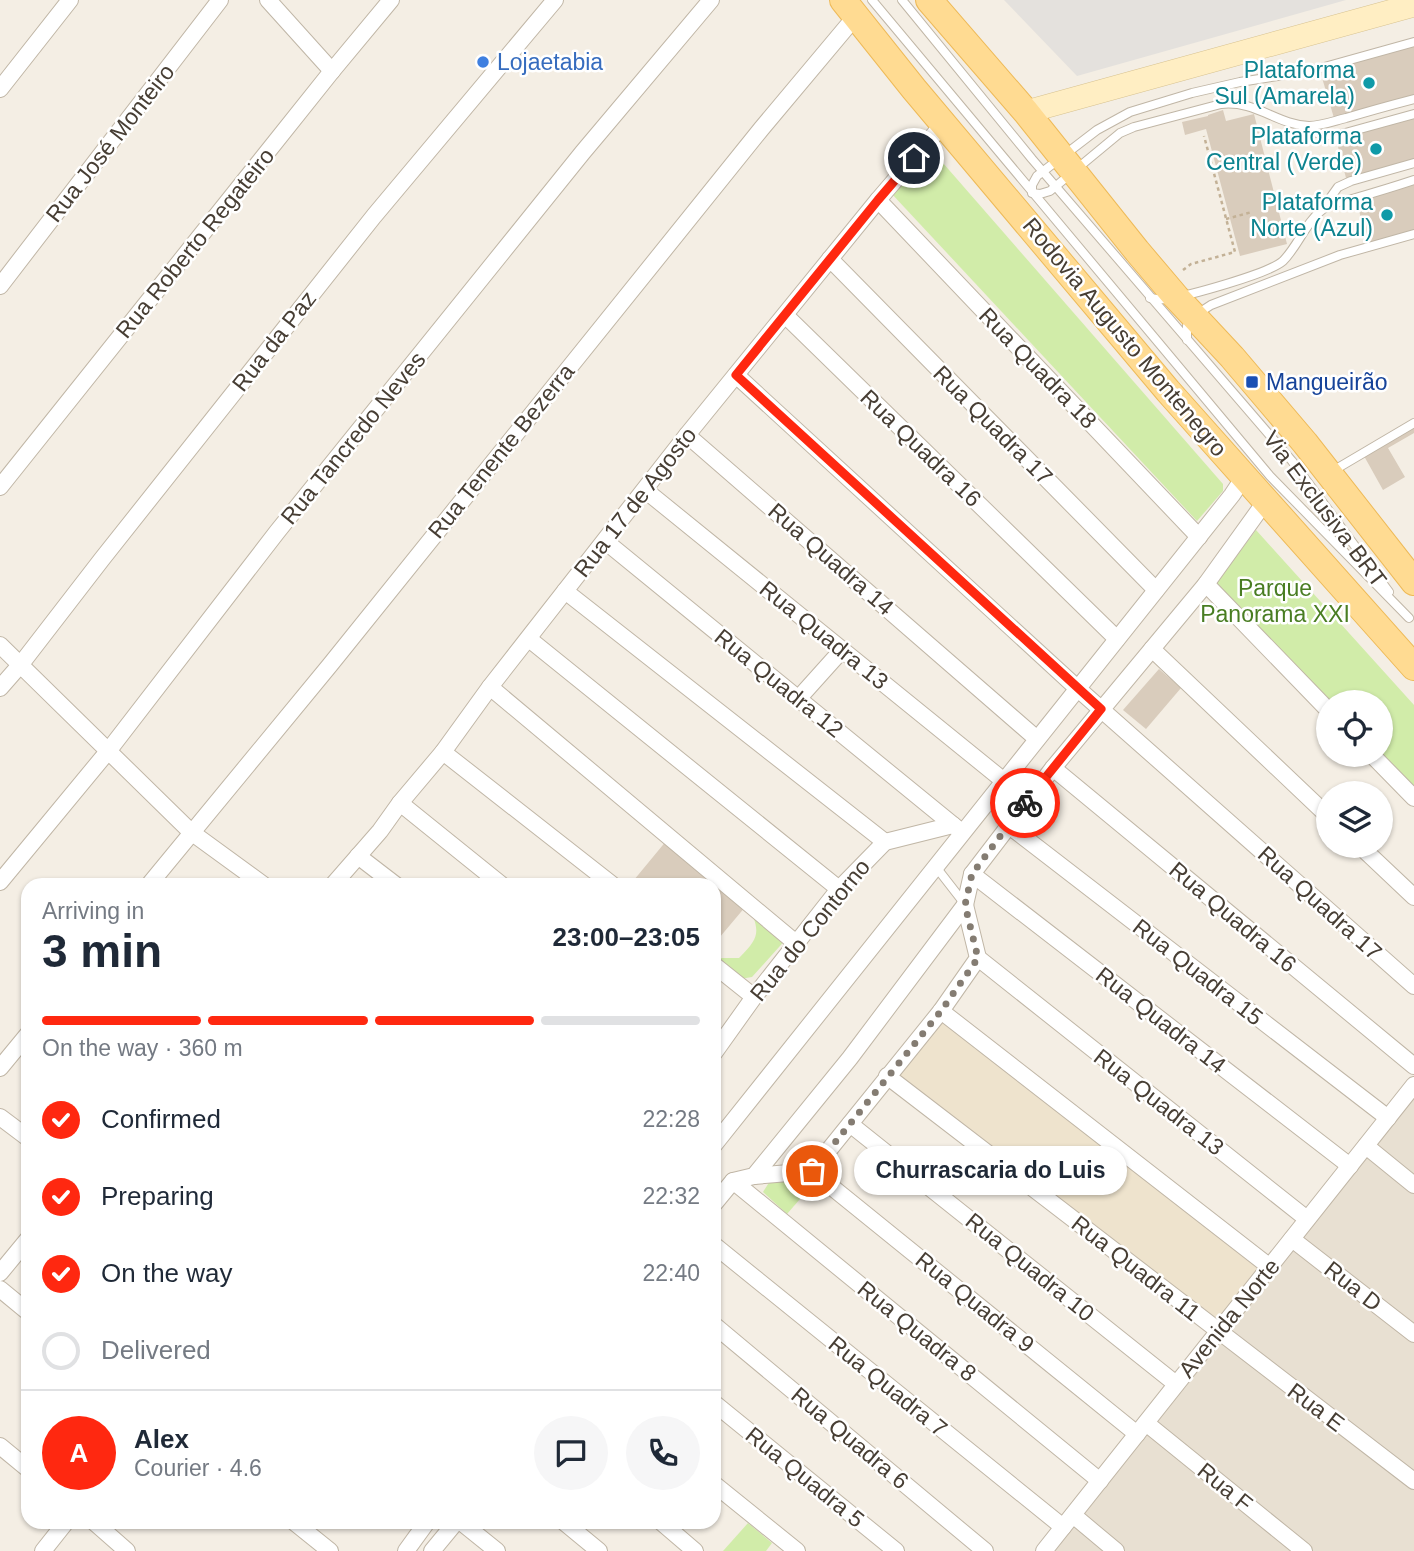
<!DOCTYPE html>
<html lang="en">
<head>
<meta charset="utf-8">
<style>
  body { margin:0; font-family:Helvetica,sans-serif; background:#f6f6f7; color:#1f2937; height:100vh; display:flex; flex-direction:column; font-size:26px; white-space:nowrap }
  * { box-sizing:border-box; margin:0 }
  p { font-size:23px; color:#747a83 }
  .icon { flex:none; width:38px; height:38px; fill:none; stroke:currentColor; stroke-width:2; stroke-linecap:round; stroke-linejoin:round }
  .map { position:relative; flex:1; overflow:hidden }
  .details { position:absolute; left:21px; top:878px; width:700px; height:651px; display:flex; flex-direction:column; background:#fff; border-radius:21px; box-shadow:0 2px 5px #0004 }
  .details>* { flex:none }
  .controls { position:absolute; left:1316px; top:690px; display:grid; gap:14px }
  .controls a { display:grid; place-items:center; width:77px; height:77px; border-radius:50%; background:#fff; box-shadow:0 2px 5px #0004; font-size:35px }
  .pin { position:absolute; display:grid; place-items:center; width:60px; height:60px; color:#fff; margin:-30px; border:4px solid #fff; border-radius:50%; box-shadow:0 2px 7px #0007 }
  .courier { position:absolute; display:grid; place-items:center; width:70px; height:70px; margin:-35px; border:5px solid #ff2810; border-radius:50%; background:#fff; color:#222; box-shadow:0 2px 9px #0007 }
  .bubble { position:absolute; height:49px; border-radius:24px; background:#fff; box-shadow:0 2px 5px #0004; font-size:23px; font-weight:600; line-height:49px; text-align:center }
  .summary em { font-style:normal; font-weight:600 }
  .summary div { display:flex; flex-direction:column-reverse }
  .summary { display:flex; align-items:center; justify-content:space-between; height:119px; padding:0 21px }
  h1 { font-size:46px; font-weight:600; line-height:52px }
  .bar { display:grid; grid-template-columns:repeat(4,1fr); gap:10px 7px; align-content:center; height:84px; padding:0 21px }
  .bar i { height:9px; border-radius:5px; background:#e0e1e3 }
  .bar .active { background:#ff2810 }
  .bar p { grid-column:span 4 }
  .line { display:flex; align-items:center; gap:18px; padding:0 21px; border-top:2px solid #e0e1e3 }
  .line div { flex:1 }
  .round { display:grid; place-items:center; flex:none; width:74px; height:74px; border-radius:37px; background:#f6f6f7 }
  ol { padding:0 21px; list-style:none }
  li { display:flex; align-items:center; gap:21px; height:77px }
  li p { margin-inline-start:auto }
  li .icon { padding:7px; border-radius:50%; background:#ff2810; color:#fff; stroke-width:4 }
  li:last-child { color:#747a83 }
  li i { width:38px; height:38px; border:4px solid #e0e1e3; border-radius:50% }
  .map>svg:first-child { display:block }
  .residential { fill:#e8e0d2 }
  .education { fill:#eee3cd }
  .green { fill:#d1eca9 }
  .parking { fill:#e4e1dd }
  .building { fill:#d9ccbc }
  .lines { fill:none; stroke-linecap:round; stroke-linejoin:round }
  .lane-casing { stroke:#c0b6a6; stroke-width:10 }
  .street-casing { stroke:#c0b6a6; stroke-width:18 }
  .secondary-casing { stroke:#d7c290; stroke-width:24 }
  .primary-casing { stroke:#eeba58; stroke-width:28 }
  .path { stroke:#c3b196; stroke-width:2.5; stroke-dasharray:3.5 3.5; stroke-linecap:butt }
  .lane { stroke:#fff; stroke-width:8 }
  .street { stroke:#fff; stroke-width:16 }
  .secondary { stroke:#ffeec3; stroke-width:23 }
  .primary { stroke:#ffdb92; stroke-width:26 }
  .done { stroke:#847c72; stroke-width:7; stroke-dasharray:0 12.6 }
  .route { stroke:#ff2810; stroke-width:9 }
  .shop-dot { fill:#3f7fe0; stroke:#fff; stroke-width:2.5 }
  .culture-dot { fill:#0f9aa8; stroke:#fff; stroke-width:2.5 }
  .transit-dot { fill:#1a4fb4; stroke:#fff; stroke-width:2.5 }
  .labels { text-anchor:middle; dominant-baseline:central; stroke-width:5; stroke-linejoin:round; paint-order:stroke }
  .shop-label { font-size:23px; fill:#366cbe; stroke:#fff; text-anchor:start }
  .culture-label { font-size:23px; fill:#0d838f; stroke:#fff; text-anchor:end }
  .street-label { font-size:23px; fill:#473e34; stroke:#fff }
  .transit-label { font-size:23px; fill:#164399; stroke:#fff; text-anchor:start }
  .park-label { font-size:23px; fill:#497d22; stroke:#fff }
</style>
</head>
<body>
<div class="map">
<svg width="1414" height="1551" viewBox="0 0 1414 1551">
  <rect width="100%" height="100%" fill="#f4eee4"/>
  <path class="residential" d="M 1414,1095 L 1414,1551 L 1055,1551 Z"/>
  <path class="education" d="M 943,1018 L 1264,1268 L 1221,1328 L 893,1075 Z"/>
  <g class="green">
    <path d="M 929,147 L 1223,484 L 1223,491 L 1197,521 L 891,193 Z"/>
    <path d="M 1256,530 L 1414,705 L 1414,791 L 1381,754 L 1381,702 L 1328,702 L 1214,586 Z"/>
    <path d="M 748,901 L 788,937 L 752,977 L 740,979 L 714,958 L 739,958 C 763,934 758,931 748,901 Z"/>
    <path d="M 770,1181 L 813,1184 L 787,1214 L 763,1192 Z"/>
    <path d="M 748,1523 L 772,1543 L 766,1551 L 723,1551 Z"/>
  </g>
  <path class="parking" d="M 1004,0 L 1346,0 L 1077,76 Z"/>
  <g class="building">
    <path d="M 1414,45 L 1414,96 L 1334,118 L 1320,71 Z"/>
    <path d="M 1223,110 L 1226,121 L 1254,114 L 1287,244 L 1240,256 L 1206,129 L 1185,135 L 1182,122 L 1208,116 L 1208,115 Z"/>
    <path d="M 1414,117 L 1414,159 L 1346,178 L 1336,139 Z"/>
    <path d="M 1414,183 L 1414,230 L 1368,243 L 1356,200 Z"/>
    <path d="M 1414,427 L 1414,433 L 1388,448 L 1405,477 L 1383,490 L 1364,456 Z"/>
    <path d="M 1159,669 L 1181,688 L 1146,729 L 1123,710 Z"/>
    <path d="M 667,840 L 746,906 L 714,944 L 714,886 L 629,886 Z"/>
  </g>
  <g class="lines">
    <g class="lane-casing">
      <g id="lane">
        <path d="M 872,0 L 1270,476 L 1409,618"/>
        <path d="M 902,0 L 1032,159 L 1292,461 L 1389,592"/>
        <path d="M 1414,42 L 1310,71 L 1240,82 L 1192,93 L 1130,112 L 1097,130 L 1037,176 L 1032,185 L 1032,193 L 1040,194 L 1050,191 L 1120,133 L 1134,127 L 1221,104 C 1256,100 1277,125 1309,126 C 1321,126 1334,121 1346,118 C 1369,111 1391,105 1414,99"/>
        <path d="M 1303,127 C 1315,134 1325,136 1338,135 L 1414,114"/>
        <path d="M 1323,208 L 1338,187 L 1351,181 L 1414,163"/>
        <path d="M 1150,298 C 1156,299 1161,300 1166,299 C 1188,296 1268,274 1283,261 C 1298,246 1306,222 1322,210 C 1330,203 1342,201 1352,199 C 1373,193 1393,187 1414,180"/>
        <path d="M 1187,340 L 1187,326 L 1194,316 L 1211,305 L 1340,255 L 1414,234"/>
        <path d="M 1331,472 L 1414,423"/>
        <path d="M 936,867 L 964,903"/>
      </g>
    </g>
    <g class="street-casing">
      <g id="street">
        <path d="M 268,0 L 332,71"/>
        <path d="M 0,89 L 70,0"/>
        <path d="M 878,200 L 1199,537"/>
        <path d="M 830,259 L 1156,590"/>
        <path d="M 0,286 L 220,0"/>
        <path d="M 785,315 L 1117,639"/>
        <path d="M 736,375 L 1077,688 L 1414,986"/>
        <path d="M 687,435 L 1037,739"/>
        <path d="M 0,487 L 332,71 L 391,0"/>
        <path d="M 645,490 L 1004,781"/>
        <path d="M 605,541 L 953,825"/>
        <path d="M 1206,584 L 1328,710"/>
        <path d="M 565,591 L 885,842"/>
        <path d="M 529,639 L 839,889"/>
        <path d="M 0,645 L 191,832 L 265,886"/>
        <path d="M 1152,649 L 1328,816"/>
        <path d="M 490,687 L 797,944"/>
        <path d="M 0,688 L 21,664 L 102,559 L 374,216 L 555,0"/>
        <path d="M 798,699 L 842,650"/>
        <path d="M 443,752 L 614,886"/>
        <path d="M 1371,754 L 1414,798"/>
        <path d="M 1053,768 L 1414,1066"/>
        <path d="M 400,803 L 503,886"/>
        <path d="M 1008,825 L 1388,1118"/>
        <path d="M 1359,845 L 1414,897"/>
        <path d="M 358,856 L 397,886"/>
        <path d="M 972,874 L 1350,1166"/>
        <path d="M 0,882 L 109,750 L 277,532 L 583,152 L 711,0"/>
        <path d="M 148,886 L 330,665 L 762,128 L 855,17"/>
        <path d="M 332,886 L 380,831 L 400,803 L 443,752 L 490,687 L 687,435 L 878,200 L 944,123"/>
        <path d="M 978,958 L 1307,1219"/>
        <path d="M 714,965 L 754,997"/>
        <path d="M 941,1011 L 1270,1267"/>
        <path d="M 714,1053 L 754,997 L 839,889 L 885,842 L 953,825 L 958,829"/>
        <path d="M 0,1068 L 28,1034"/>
        <path d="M 887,1076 L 1414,1481"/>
        <path d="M 0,1117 L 28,1138"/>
        <path d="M 850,1124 L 1176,1384"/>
        <path d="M 714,1145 L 1232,495 L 1244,477"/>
        <path d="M 1366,1146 L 1414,1185"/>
        <path d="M 812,1171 L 1137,1434"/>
        <path d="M 754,1176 L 812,1171 L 941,1011 L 978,958 L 965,905"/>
        <path d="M 733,1181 L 1100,1481"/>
        <path d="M 714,1204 L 733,1181 L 754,1176 L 850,1058 L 965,905 L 972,874 L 1053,768 L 1206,584 L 1265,502"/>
        <path d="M 1292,1239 L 1414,1334"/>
        <path d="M 714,1245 L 1063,1527"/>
        <path d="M 0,1273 L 28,1239"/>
        <path d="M 0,1289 L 28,1312"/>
        <path d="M 714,1325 L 985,1551"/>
        <path d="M 714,1403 L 896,1551"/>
        <path d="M 1146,1423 L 1304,1551"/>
        <path d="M 0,1446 L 28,1469"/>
        <path d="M 714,1484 L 797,1551"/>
        <path d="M 1073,1515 L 1116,1551"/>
        <path d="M 94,1522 L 127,1551"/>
        <path d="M 294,1522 L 330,1551"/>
        <path d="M 461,1522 L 497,1551"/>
        <path d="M 564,1522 L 599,1551"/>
        <path d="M 661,1522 L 695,1551"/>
        <path d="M 43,1551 L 66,1522"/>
        <path d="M 406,1551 L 427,1522"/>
        <path d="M 432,1551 L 456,1522"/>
        <path d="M 1044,1551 L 1414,1085"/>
      </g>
    </g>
    <g class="secondary-casing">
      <path id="secondary" d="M 1026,112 L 1414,5"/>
    </g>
    <g class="primary-casing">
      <g id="primary">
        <path d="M 843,0 L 914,89 L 1168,391 L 1414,667"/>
        <path d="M 929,0 L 1026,112 L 1137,251 L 1176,297 L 1232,357 L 1305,443 L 1414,582"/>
      </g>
    </g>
    <g class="path">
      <path d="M 1226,219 L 1252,212"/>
      <path d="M 1183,270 L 1191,264 L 1235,252 L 1204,136"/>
    </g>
    <use href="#lane" class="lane"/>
    <use href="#street" class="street"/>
    <use href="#secondary" class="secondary"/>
    <use href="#primary" class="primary"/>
  </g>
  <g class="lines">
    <path class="done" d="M 812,1171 L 941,1011 L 978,958 L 965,905 L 972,874 L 1025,803"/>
    <path class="route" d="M 914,158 L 878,200 L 736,375 L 1101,709 L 1025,803"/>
  </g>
  <circle class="shop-dot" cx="483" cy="62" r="7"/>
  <g class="culture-dot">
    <circle cx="1369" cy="83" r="7"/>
    <circle cx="1376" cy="149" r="7"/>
    <circle cx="1387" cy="215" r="7"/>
  </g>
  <rect class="transit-dot" x="1245" y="375" width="14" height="14" rx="3.5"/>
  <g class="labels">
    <g class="shop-label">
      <text x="497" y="62">Lojaetabia</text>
    </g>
    <g class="culture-label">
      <text x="1355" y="70">Plataforma<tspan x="1355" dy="26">Sul (Amarela)</tspan></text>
      <text x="1362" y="136">Plataforma<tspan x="1362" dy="26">Central (Verde)</tspan></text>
      <text x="1373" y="202">Plataforma<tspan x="1373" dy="26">Norte (Azul)</tspan></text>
    </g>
    <g class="street-label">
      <text transform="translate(110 143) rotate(-52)">Rua José Monteiro</text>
      <text transform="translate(195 243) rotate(-51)">Rua Roberto Regateiro</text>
      <text transform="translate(1125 337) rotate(50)">Rodovia Augusto Montenegro</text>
      <text transform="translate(274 341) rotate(-52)">Rua da Paz</text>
      <text transform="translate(1038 368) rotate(46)">Rua Quadra 18</text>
      <text transform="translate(993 425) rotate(45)">Rua Quadra 17</text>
      <text transform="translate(353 438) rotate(-51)">Rua Tancredo Neves</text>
      <text transform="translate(921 448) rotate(44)">Rua Quadra 16</text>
      <text transform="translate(501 451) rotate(-51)">Rua Tenente Bezerra</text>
      <text transform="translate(635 502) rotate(-52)">Rua 17 de Agosto</text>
      <text transform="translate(1325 509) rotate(53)">Via Exclusiva BRT</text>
      <text transform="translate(831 559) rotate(41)">Rua Quadra 14</text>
      <text transform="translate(824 635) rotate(39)">Rua Quadra 13</text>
      <text transform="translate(779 683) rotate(39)">Rua Quadra 12</text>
      <text transform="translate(1320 903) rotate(42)">Rua Quadra 17</text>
      <text transform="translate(1233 917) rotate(40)">Rua Quadra 16</text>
      <text transform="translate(810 930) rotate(-51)">Rua do Contorno</text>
      <text transform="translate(1198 972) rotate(38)">Rua Quadra 15</text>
      <text transform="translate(1161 1020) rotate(38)">Rua Quadra 14</text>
      <text transform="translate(1159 1102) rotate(38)">Rua Quadra 13</text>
      <text transform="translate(1030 1267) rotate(39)">Rua Quadra 10</text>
      <text transform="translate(1136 1268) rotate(38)">Rua Quadra 11</text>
      <text transform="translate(1353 1286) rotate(38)">Rua D</text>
      <text transform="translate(975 1302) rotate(39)">Rua Quadra 9</text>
      <text transform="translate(1229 1318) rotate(-51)">Avenida Norte</text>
      <text transform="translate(917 1331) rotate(39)">Rua Quadra 8</text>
      <text transform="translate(888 1386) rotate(39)">Rua Quadra 7</text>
      <text transform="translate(1316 1407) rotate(37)">Rua E</text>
      <text transform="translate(850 1438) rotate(40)">Rua Quadra 6</text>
      <text transform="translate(805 1477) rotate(39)">Rua Quadra 5</text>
      <text transform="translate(1225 1487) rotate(39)">Rua F</text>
    </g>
    <g class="transit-label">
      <text x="1266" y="382">Mangueirão</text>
    </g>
    <g class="park-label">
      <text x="1275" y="588">Parque<tspan x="1275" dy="26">Panorama XXI</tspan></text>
    </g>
  </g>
</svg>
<div class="controls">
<a><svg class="icon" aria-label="locate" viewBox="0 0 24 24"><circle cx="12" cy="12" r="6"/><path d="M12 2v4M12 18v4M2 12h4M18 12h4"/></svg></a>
<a><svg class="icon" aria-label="layers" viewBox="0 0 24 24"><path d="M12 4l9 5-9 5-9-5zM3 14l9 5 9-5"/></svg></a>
</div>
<div class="pin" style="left:812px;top:1171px;background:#ea580c"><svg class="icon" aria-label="bag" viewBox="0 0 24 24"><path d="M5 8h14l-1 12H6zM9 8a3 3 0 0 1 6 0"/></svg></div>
<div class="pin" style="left:914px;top:158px;background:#1f2937"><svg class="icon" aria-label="home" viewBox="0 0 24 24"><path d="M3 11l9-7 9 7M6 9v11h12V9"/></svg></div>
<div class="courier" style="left:1025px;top:803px"><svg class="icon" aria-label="bike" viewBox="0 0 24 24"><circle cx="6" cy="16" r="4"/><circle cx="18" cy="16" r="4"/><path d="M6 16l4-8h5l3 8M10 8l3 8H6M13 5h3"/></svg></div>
<div class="bubble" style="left:854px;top:1146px;width:273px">Churrascaria do Luis</div>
<section class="details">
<div class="summary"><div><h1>3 min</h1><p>Arriving in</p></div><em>23:00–23:05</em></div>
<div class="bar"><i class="active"></i><i class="active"></i><i class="active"></i><i></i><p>On the way · 360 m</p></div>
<ol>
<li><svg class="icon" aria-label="check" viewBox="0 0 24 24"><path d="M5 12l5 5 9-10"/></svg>Confirmed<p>22:28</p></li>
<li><svg class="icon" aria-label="check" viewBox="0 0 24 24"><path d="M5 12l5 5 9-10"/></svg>Preparing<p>22:32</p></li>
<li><svg class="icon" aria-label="check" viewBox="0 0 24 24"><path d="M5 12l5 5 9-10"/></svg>On the way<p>22:40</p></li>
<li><i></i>Delivered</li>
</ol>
<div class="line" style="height:126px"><b class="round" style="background:#ff2810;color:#fff">A</b><div><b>Alex</b><p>Courier · 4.6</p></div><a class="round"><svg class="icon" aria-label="chat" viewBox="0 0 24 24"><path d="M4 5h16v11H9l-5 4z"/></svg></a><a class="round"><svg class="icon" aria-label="phone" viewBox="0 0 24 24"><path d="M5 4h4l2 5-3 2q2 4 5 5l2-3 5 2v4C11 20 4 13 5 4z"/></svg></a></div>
</section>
</div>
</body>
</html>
